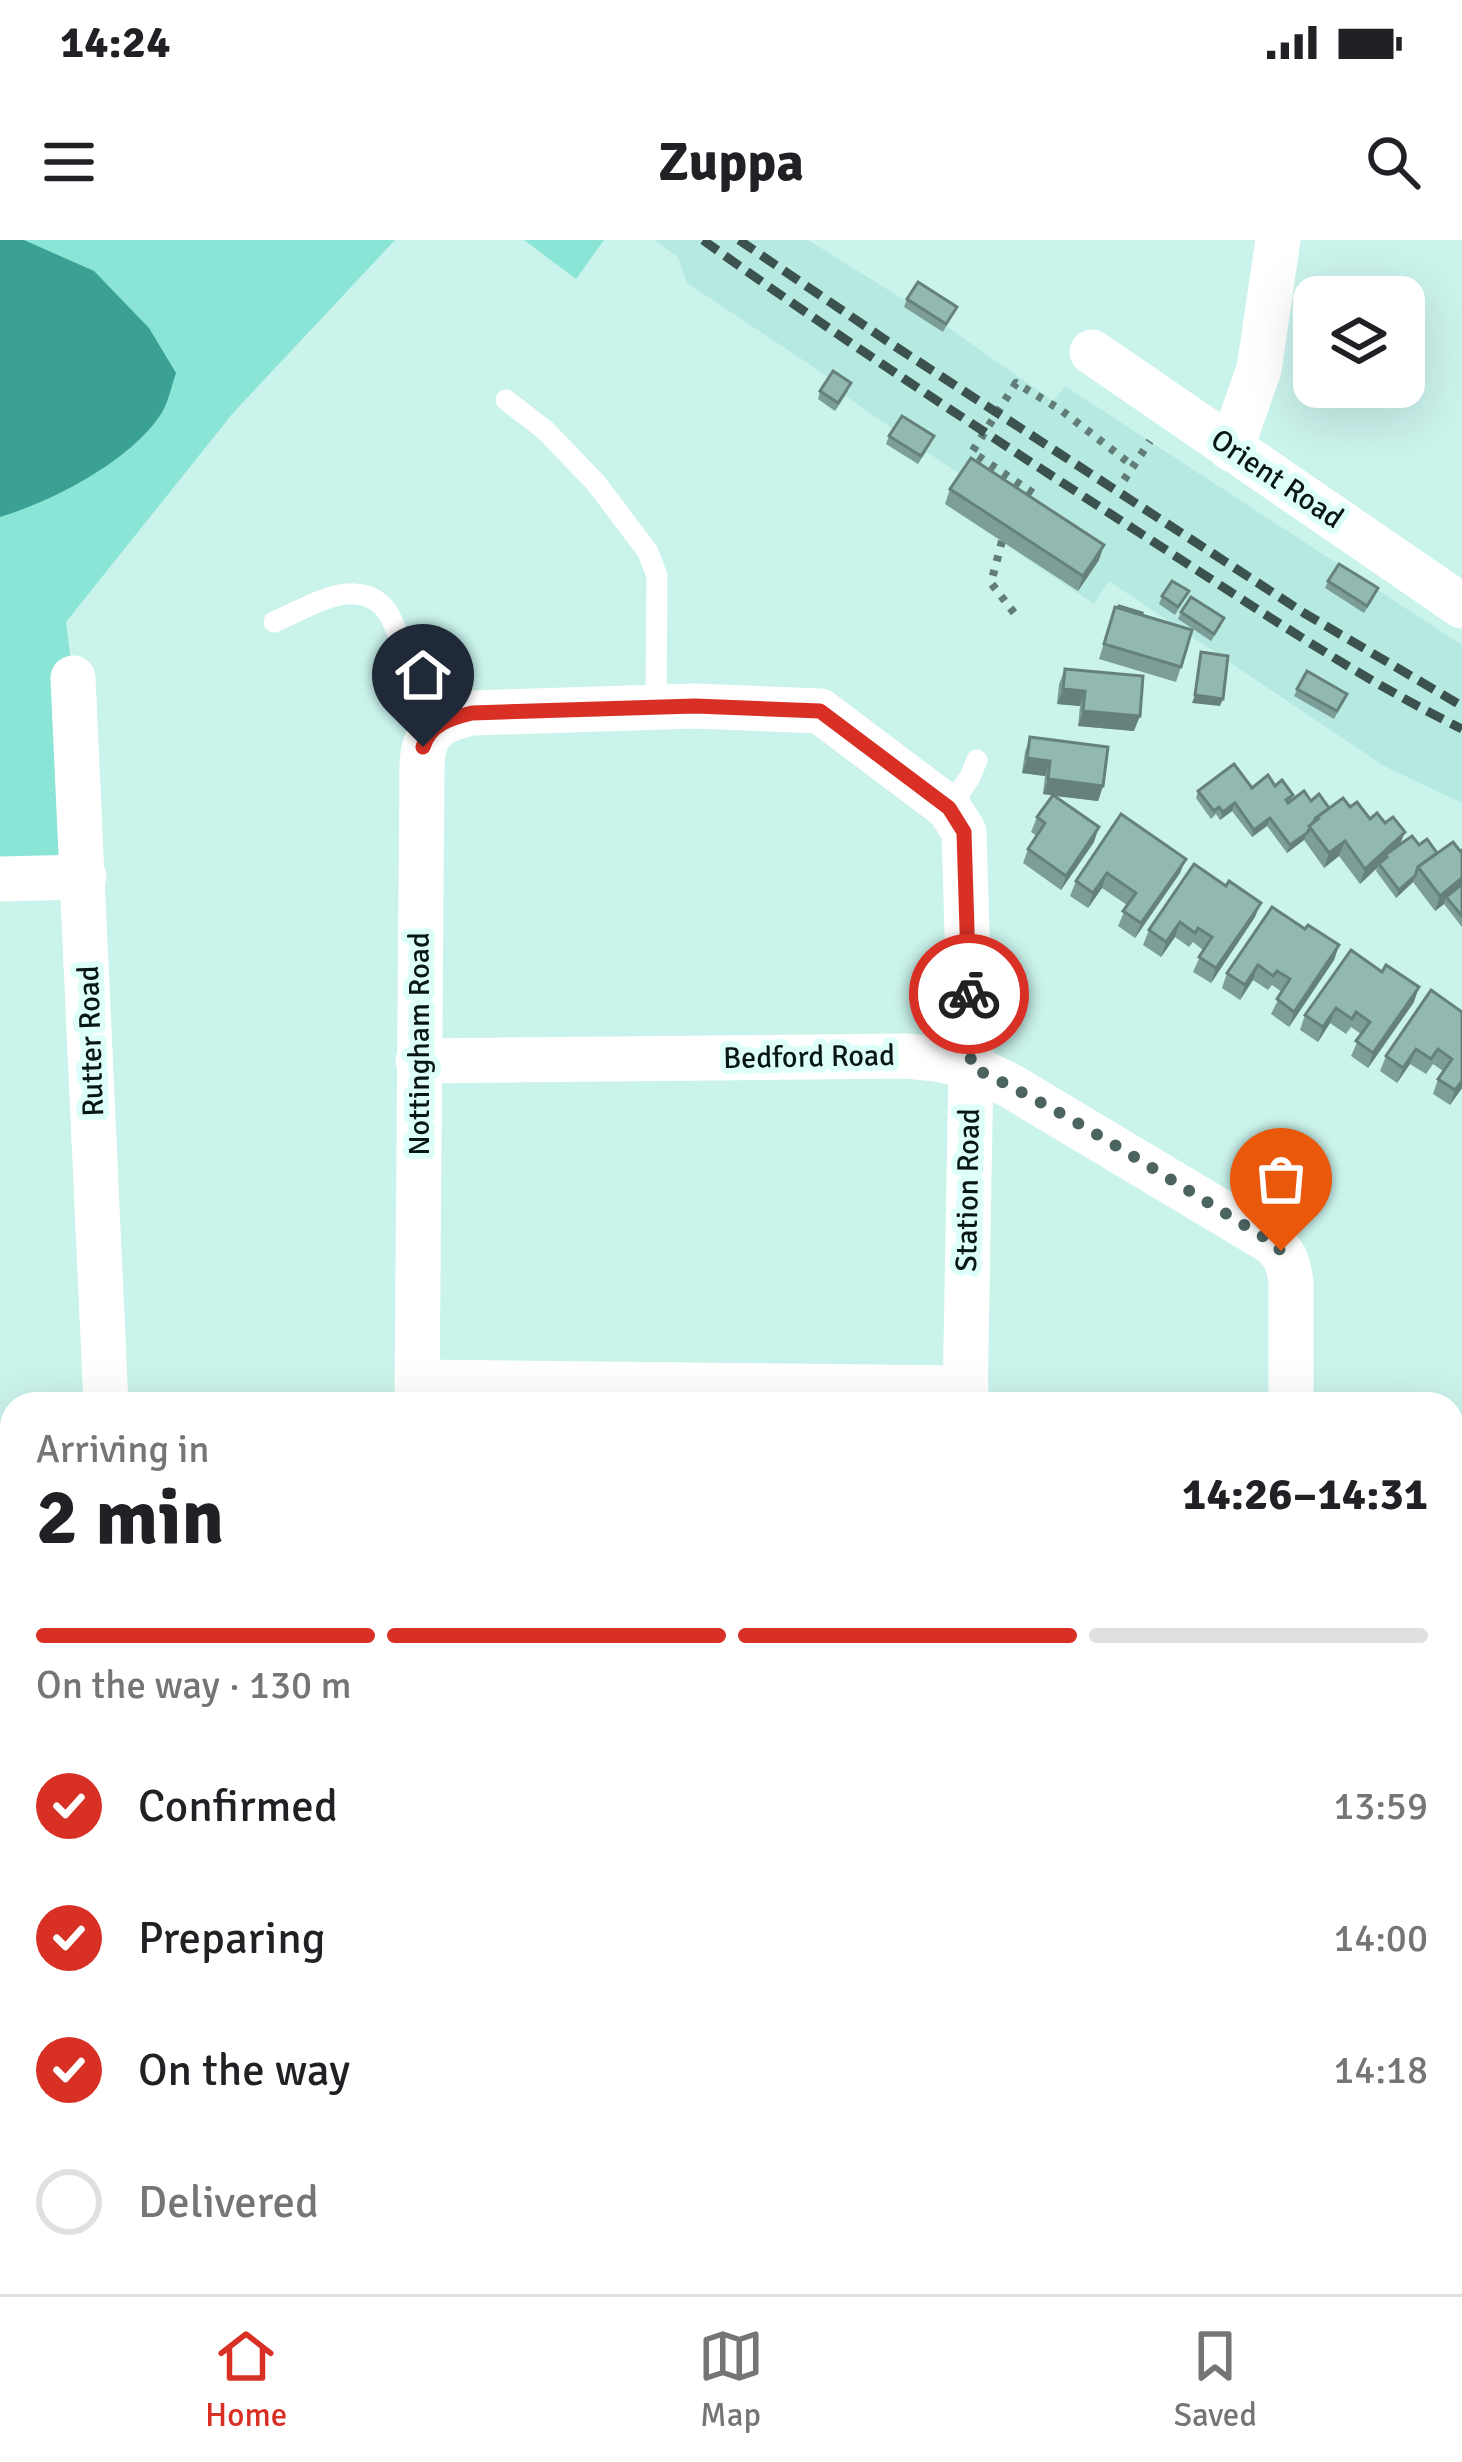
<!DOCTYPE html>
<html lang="en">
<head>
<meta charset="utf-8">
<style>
  body { margin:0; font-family:Signika,sans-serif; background:#f2f2f2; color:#202124; height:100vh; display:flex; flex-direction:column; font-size:45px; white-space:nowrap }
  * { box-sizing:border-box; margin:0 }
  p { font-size:39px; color:#757577 }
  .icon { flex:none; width:66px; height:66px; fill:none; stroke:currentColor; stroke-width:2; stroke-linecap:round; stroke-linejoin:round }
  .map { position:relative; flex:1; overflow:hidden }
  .side { position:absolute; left:0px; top:1152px; width:1464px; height:903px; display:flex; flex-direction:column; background:#fff; border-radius:36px 36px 0 0; box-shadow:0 12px 48px #0002 }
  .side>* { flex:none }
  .fabs { position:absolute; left:1293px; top:36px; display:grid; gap:24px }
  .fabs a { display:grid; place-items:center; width:132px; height:132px; border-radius:24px; background:#fff; box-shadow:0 12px 48px #0002; font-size:60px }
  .pin { position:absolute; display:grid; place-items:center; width:102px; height:102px; color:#fff; margin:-123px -51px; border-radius:50% 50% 50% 0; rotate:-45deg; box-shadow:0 0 12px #0007 }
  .pin .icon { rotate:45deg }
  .courier { position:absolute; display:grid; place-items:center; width:120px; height:120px; margin:-60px; border:9px solid #d93025; border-radius:50%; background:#fff; color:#222; box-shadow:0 3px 15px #0007 }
  .headline em { font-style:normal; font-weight:800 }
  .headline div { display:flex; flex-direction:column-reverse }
  .headline { display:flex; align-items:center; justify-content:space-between; height:204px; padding:0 36px }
  h1 { font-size:78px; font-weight:800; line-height:90px }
  .bar { display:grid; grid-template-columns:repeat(4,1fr); gap:18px 12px; align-content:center; height:144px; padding:0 36px }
  .bar i { height:15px; border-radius:9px; background:#e0e0e0 }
  .bar .selected { background:#d93025 }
  .bar p { grid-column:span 4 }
  ol { padding:0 36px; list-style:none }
  li { display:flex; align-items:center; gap:36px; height:132px }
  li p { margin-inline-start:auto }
  li .icon { padding:12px; border-radius:50%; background:#d93025; color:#fff; stroke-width:4 }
  li:last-child { color:#757577 }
  li i { width:66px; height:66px; border:6px solid #e0e0e0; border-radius:50% }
  .status { display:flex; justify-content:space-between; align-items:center; height:84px; padding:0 60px; background:#fff; direction:ltr }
  .status svg { height:33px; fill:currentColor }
  header { display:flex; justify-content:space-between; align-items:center; height:156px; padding:0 36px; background:#fff; font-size:54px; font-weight:800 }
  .dock { display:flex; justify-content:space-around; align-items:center; height:168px; border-top:3px solid #e0e0e0; background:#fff; font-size:33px; color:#757577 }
  .dock a { display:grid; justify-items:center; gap:6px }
  .dock .selected { color:#d93025 }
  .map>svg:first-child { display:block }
  .built { fill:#b6e9e0 }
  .green { fill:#8ae5d7 }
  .water { fill:#3aa194 }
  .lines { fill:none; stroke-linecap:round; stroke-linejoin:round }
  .path { stroke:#627d78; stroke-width:8; stroke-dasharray:6 9; stroke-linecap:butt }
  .service { stroke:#fff; stroke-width:21 }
  .minor { stroke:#fff; stroke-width:45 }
  .primary { stroke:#fff; stroke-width:66 }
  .rail { stroke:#3c524e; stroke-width:9; stroke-dasharray:18 9; stroke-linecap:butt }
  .wall { fill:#7d9e98 }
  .shaded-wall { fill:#66817c }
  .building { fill:#91b8b1; stroke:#66817c; stroke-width:3 }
  .done { stroke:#4c6460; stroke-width:12; stroke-dasharray:0 21.6 }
  .route { stroke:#d93025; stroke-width:15 }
  .labels { text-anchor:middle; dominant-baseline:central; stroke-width:12; stroke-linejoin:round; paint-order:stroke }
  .street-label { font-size:30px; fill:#081715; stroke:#defff9 }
</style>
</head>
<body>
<div class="status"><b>14:24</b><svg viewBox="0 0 49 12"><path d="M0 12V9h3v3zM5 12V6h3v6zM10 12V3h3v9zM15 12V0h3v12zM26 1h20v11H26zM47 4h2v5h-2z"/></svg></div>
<header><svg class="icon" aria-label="menu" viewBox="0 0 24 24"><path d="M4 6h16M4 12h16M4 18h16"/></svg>Zuppa<svg class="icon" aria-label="search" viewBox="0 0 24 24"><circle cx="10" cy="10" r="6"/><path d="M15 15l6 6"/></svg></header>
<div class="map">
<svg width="1462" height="2054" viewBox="0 0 1462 2054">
  <rect width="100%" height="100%" fill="#caf3ec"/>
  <path class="built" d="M 654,0 L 808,0 L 946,86 L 1053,161 L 1065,146 L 1462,405 L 1462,563 L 1384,526 L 1109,341 L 1094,364 L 945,264 L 963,236 L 927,212 L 918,224 L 886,204 L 894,190 L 846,156 L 835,171 L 818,159 L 830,138 L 687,43 L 678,17 Z"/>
  <g class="green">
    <path d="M 0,0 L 395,0 L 233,173 L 66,382 L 73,438 L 84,637 L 0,639 Z"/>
    <path d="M 524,0 L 604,0 L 576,39 Z"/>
  </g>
  <path class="water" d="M 0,0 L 24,0 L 94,31 L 149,88 L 176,133 C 171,147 168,165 159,177 C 128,222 51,262 0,277 Z"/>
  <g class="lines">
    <g class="path">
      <path d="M 1124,240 L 1150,201"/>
      <path d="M 1033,253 L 972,212 L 1016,143 L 1061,170 L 1133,226"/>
      <path d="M 1002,301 L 991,343 L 1015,374"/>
    </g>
    <g class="service">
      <path d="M 506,160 L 545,190 L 596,243 L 648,312 L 657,336 L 656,467"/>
      <path d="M 274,382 C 298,372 329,352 355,354 C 397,356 398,405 411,434 C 419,452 430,468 440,484"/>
      <path d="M 949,568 L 970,537 L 977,520"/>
      <path d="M 0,1729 L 12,1729"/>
    </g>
    <g class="minor">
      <path d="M 1092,112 L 1462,366"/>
      <path d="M 1231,209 L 1259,129 L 1278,0"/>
      <path d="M 73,438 L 106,1164"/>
      <path d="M 0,639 L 84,637"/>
      <path d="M 418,821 L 906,816 L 937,819 L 971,827 L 1009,845 L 1273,1003 C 1286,1015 1289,1026 1291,1043 L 1291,1164"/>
      <path d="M 417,1142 L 966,1148"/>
      <path d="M 417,1164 L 422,524 C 424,488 439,481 472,473 L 695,466 L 820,471 L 949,568 L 964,592 L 971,827 L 965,1164"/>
      <path d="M 281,2054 L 281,2043"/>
      <path d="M 619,2054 L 619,2043"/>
      <path d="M 958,2054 L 958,2043"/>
      <path d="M 1296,2054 L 1296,2043"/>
    </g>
    <g class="primary">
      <path d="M 0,1483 L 12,1483"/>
      <path d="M 1452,1484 L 1462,1484"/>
    </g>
    <g class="rail">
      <path d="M 703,0 C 846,103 995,199 1143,295 C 1247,362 1351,434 1462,489"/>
      <path d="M 739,0 L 887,101 L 1304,373 L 1462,466"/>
    </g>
  </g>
  <g class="wall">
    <path d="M 907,59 L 957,67 L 943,92 L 904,67 Z"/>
    <path d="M 820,151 L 848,151 L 835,171 L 818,159 Z"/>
    <path d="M 889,196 L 931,203 L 918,224 L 886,204 Z"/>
    <path d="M 950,249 L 1099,320 L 1078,351 L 945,264 Z"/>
    <path d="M 1328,341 L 1375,356 L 1364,373 L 1325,348 Z"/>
    <path d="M 1189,351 L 1175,375 L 1159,364 L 1162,356 Z"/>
    <path d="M 1115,367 L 1141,375 L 1181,427 L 1176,442 L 1099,419 Z"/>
    <path d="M 1181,372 L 1221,386 L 1211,401 L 1178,379 Z"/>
    <path d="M 1065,429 L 1134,491 L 1078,486 L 1080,466 L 1057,464 L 1059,444 Z"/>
    <path d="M 1297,449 L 1344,461 L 1334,479 L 1294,456 Z"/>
    <path d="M 1030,497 L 1103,546 L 1098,561 L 1054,556 L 1094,602 L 1061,650 L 1023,623 L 1028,609 L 1037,596 L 1031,592 L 1037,577 L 1052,555 L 1043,554 L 1045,536 L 1022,533 L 1025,512 Z"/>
    <path d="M 1275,546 L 1293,555 L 1291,560 L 1311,561 L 1329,568 L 1350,567 L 1370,579 L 1401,604 L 1419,605 L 1437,613 L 1462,610 L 1462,687 L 1444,664 L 1435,671 L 1413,642 L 1396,658 L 1376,631 L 1377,628 L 1360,644 L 1339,616 L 1324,628 L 1304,600 L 1287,613 L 1267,586 L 1252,597 L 1232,571 L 1220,580 L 1216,574 L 1211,579 L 1196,558 L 1198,551 Z"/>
    <path d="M 1121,574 L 1180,633 L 1135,698 L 1118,686 L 1127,665 L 1102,648 L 1088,668 L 1070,656 L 1076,641 Z"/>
    <path d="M 1194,624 L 1255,677 L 1211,743 L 1193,732 L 1203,710 L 1193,702 L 1189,707 L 1175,697 L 1161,717 L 1143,705 L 1149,690 Z"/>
    <path d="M 1305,689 L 1339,705 L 1334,720 L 1289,787 L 1271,774 L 1282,752 L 1272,745 L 1268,750 L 1253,740 L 1240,760 L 1222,748 L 1227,733 Z"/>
    <path d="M 1382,732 L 1414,762 L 1368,828 L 1351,816 L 1361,794 L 1351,787 L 1346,794 L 1330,783 L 1318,802 L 1300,790 L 1305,775 Z"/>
    <path d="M 1431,750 L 1462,848 L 1450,865 L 1433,854 L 1438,839 L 1443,831 L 1433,824 L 1426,834 L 1410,824 L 1397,843 L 1380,831 L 1386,816 Z"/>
  </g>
  <g class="shaded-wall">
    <path d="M 1104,305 L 1099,320 L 1078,351 L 1083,336 Z"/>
    <path d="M 1063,449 L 1085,451 L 1080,466 L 1057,464 Z"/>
    <path d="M 1195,455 L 1223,459 L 1220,466 L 1192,463 Z"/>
    <path d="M 1083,471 L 1140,476 L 1134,491 L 1078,486 Z"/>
    <path d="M 1027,518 L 1050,521 L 1045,536 L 1022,533 Z"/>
    <path d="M 1048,539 L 1103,546 L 1098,561 L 1043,554 Z"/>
    <path d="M 1235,563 L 1232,571 L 1220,580 L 1223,572 Z"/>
    <path d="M 1270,578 L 1267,586 L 1252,597 L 1254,590 Z"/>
    <path d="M 1099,587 L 1094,602 L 1061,650 L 1066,636 Z"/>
    <path d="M 1405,592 L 1399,607 L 1387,617 L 1385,615 L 1382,623 L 1379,624 L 1377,628 L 1360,644 L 1365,629 Z"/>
    <path d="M 1307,593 L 1304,600 L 1287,613 L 1290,605 Z"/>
    <path d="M 1345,601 L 1339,616 L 1324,628 L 1329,613 Z"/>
    <path d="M 1186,619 L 1180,633 L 1135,698 L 1141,683 Z"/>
    <path d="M 1107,633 L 1102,648 L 1088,668 L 1093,653 Z"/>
    <path d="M 1415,636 L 1413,642 L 1396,658 L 1399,650 Z"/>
    <path d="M 1462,638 L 1462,648 L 1446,657 L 1444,664 L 1435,671 L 1440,656 Z"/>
    <path d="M 1261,663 L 1255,677 L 1211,743 L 1216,728 Z"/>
    <path d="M 1180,682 L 1175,697 L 1161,717 L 1166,702 Z"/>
    <path d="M 1339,705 L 1334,720 L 1289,787 L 1294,772 Z"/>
    <path d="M 1258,725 L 1253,740 L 1240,760 L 1245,745 Z"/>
    <path d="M 1419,747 L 1414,762 L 1368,828 L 1373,813 Z"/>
    <path d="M 1336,768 L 1330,783 L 1318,802 L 1323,787 Z"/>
    <path d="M 1416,809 L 1410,824 L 1397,843 L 1403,828 Z"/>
    <path d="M 1462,841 L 1462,848 L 1450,865 L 1455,850 Z"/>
  </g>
  <g class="building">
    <path d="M 918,42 L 957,67 L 946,84 L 907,59 Z"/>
    <path d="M 833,131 L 851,143 L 838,163 L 820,151 Z"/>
    <path d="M 902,176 L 934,196 L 921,216 L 889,196 Z"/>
    <path d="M 971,218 L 1104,305 L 1083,336 L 950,249 Z"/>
    <path d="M 1339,324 L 1378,348 L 1367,366 L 1328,341 Z"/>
    <path d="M 1172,341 L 1189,351 L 1178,367 L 1162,356 Z"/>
    <path d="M 1191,357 L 1224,378 L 1214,394 L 1181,372 Z"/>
    <path d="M 1119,366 L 1142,373 L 1141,375 L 1118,368 Z"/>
    <path d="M 1115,367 L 1192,390 L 1181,427 L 1104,404 Z"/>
    <path d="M 1201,412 L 1228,416 L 1223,459 L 1195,455 Z"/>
    <path d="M 1065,429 L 1143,436 L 1140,476 L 1083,471 L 1085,451 L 1063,449 Z"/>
    <path d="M 1307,431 L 1347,454 L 1337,471 L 1297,449 Z"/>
    <path d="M 1030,497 L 1108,507 L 1103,546 L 1048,539 L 1050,521 L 1027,518 Z"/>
    <path d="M 1234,524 L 1252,548 L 1268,535 L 1275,546 L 1282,540 L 1293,555 L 1286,560 L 1288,563 L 1304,551 L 1311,561 L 1319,554 L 1329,568 L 1316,578 L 1307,593 L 1290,605 L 1270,578 L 1254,590 L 1235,563 L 1223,572 L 1219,567 L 1214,571 L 1198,551 Z"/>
    <path d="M 1053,555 L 1099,587 L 1066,636 L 1028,609 L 1045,583 L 1037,577 Z"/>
    <path d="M 1343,558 L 1350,567 L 1357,562 L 1370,579 L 1377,573 L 1385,583 L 1393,577 L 1405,592 L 1365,629 L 1345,601 L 1329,613 L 1309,586 L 1318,579 L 1316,578 Z"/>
    <path d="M 1121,574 L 1186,619 L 1141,683 L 1123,671 L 1136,653 L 1107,633 L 1093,653 L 1076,641 Z"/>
    <path d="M 1412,596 L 1419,605 L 1427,599 L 1437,613 L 1418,627 L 1415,636 L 1399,650 L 1379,624 L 1387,617 L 1385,615 Z"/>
    <path d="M 1453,602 L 1460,611 L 1462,610 L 1462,638 L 1440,656 L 1418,627 Z"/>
    <path d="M 1194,624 L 1226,646 L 1229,641 L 1261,663 L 1216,728 L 1199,717 L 1212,697 L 1198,688 L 1195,693 L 1180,682 L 1166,702 L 1149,690 Z"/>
    <path d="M 1462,644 L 1462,676 L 1446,657 Z"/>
    <path d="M 1272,667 L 1305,689 L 1308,685 L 1339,705 L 1294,772 L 1277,759 L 1290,739 L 1277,731 L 1273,736 L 1258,725 L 1245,745 L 1227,733 Z"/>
    <path d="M 1351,710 L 1382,732 L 1386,725 L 1419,747 L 1373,813 L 1356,801 L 1370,782 L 1356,772 L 1352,779 L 1336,768 L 1323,787 L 1305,775 Z"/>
    <path d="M 1431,750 L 1462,772 L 1462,841 L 1455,850 L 1438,839 L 1452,819 L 1438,809 L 1431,819 L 1416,809 L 1403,828 L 1386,816 Z"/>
  </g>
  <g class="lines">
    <path class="done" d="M 969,754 L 971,827 C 1076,876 1174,943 1274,1003 L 1281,1011"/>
    <path class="route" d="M 423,507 C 430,484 451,478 472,473 L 695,466 L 820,471 L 949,568 L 964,592 L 969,754"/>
  </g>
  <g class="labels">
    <g class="street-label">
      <text transform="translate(1277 239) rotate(34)">Orient Road</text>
      <text transform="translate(91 801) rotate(-92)">Rutter Road</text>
      <text transform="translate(419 804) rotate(-90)">Nottingham Road</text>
      <text transform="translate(809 817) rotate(-1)">Bedford Road</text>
      <text transform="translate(968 950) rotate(-89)">Station Road</text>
    </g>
  </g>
</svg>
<div class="fabs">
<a><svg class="icon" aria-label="layers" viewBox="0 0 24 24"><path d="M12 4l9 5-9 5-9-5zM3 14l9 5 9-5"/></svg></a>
</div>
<div class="pin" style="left:1281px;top:1011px;background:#ea580c"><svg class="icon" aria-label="bag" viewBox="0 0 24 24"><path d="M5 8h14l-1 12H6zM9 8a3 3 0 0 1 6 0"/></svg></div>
<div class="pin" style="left:423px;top:507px;background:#1f2937"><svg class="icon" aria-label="home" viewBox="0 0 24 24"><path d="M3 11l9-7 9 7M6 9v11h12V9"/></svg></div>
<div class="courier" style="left:969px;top:754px"><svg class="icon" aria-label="bike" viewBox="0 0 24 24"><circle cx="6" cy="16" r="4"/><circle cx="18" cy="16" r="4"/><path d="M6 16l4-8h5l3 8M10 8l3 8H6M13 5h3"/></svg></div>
<section class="side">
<div class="headline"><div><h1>2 min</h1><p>Arriving in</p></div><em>14:26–14:31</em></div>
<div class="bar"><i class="selected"></i><i class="selected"></i><i class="selected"></i><i></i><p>On the way · 130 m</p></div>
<ol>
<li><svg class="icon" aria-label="check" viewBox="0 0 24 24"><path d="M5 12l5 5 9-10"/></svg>Confirmed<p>13:59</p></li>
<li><svg class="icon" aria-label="check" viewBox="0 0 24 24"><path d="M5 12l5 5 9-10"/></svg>Preparing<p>14:00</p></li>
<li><svg class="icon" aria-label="check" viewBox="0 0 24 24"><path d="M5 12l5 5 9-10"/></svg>On the way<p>14:18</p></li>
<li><i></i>Delivered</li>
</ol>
</section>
</div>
<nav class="dock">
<a class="selected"><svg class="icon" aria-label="home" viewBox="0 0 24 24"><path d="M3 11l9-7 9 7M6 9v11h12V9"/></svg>Home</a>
<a><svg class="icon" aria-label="map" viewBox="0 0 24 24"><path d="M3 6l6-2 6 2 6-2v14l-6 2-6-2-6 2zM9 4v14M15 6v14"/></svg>Map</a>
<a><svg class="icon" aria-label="saved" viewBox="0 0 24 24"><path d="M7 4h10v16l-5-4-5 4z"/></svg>Saved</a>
</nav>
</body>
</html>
